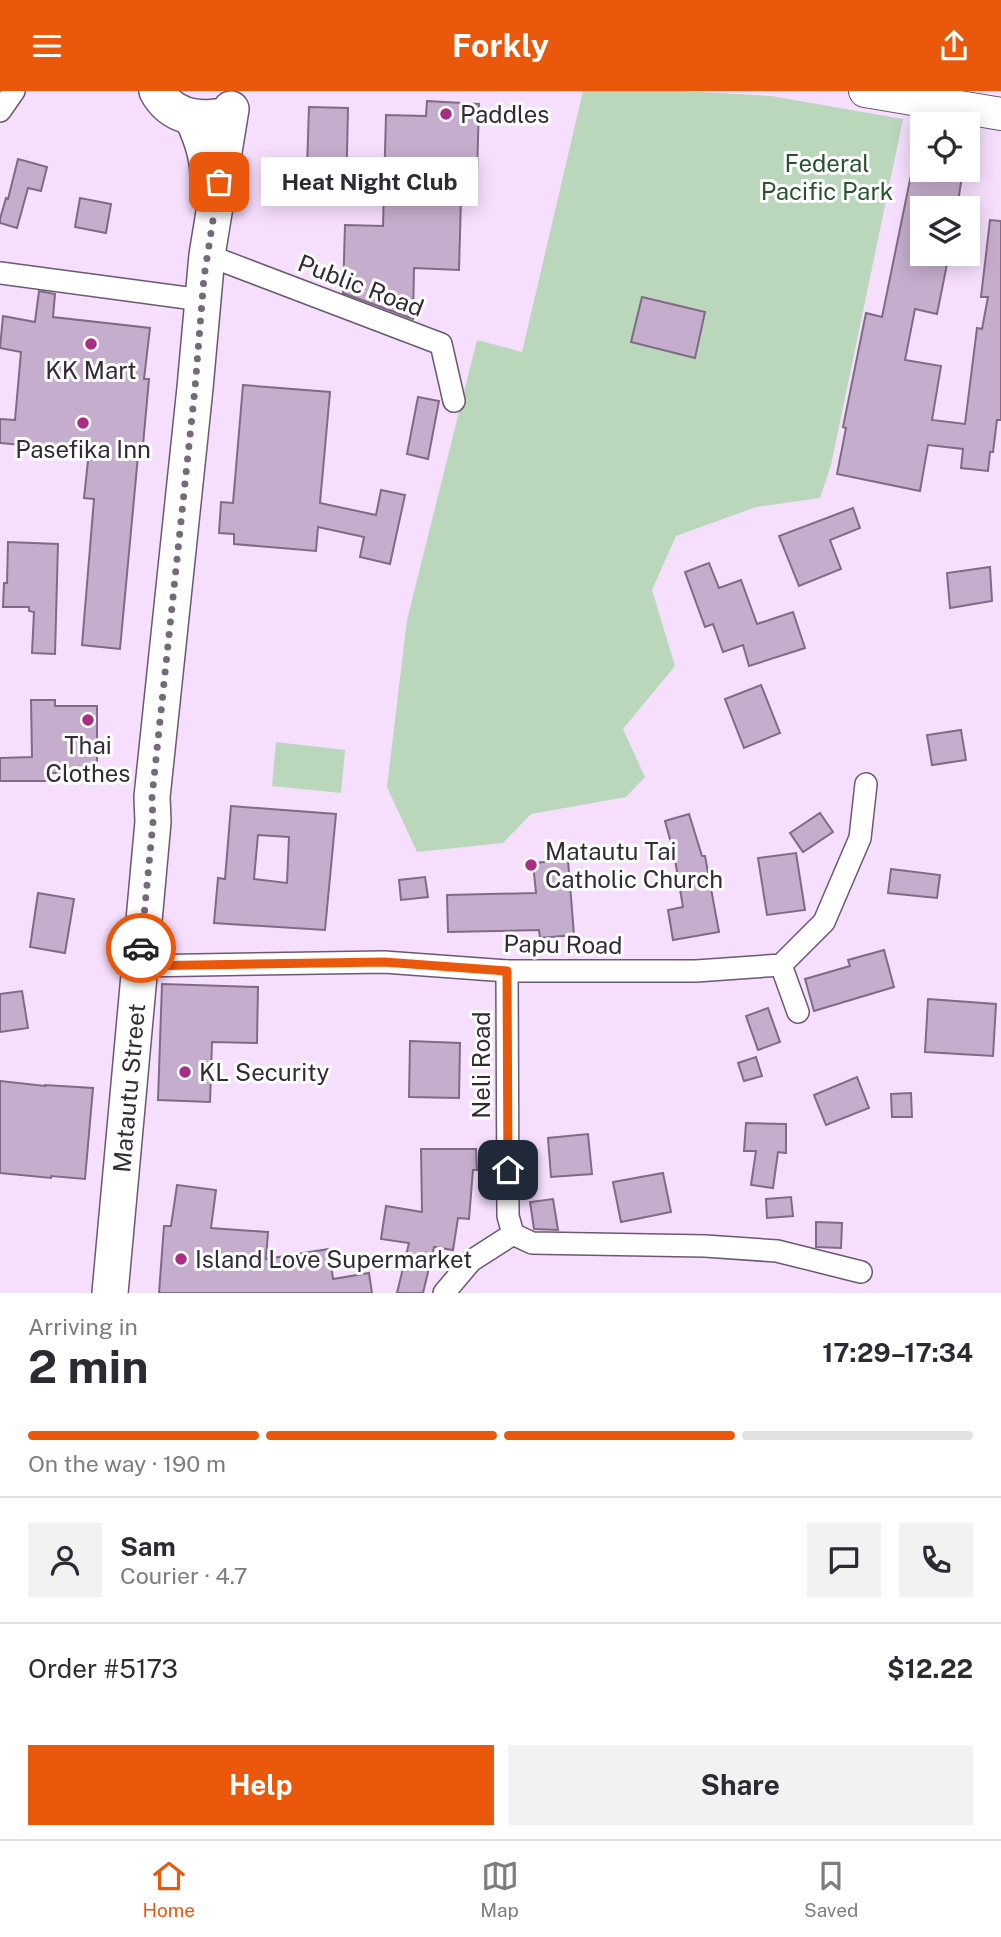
<!DOCTYPE html>
<html lang="en">
<head>
<meta charset="utf-8">
<style>
  body { margin:0; font-family:"Public Sans",sans-serif; background:#f2f2f3; color:#2b2b33; height:100vh; display:flex; flex-direction:column; font-size:26px; white-space:nowrap }
  * { box-sizing:border-box; margin:0 }
  p { font-size:23px; color:#7c7c81 }
  .icon { flex:none; width:38px; height:38px; fill:none; stroke:currentColor; stroke-width:2; stroke-linecap:round; stroke-linejoin:round }
  .map { position:relative; height:1202px; overflow:hidden }
  .drawer { display:flex; flex-direction:column; background:#fff; flex:1 }
  .drawer>* { flex:none }
  .controls { position:absolute; left:910px; top:21px; display:grid; gap:14px }
  .controls a { display:grid; place-items:center; width:70px; height:70px; border-radius:0px; background:#fff; box-shadow:0 4px 18px #0003; font-size:35px }
  .pin { position:absolute; display:grid; place-items:center; width:60px; height:60px; color:#fff; margin:-30px; border-radius:14px; box-shadow:0 4px 10px #0006 }
  .courier { position:absolute; display:grid; place-items:center; width:70px; height:70px; margin:-35px; border:5px solid #ea580c; border-radius:50%; background:#fff; color:#222; box-shadow:0 2px 9px #0007 }
  .bubble { position:absolute; height:49px; border-radius:0px; background:#fff; box-shadow:0 4px 18px #0003; font-size:23px; font-weight:700; line-height:49px; text-align:center }
  .overview em { font-style:normal; font-weight:700 }
  .overview div { display:flex; flex-direction:column-reverse }
  .overview { display:flex; align-items:center; justify-content:space-between; height:119px; padding:0 28px }
  h1 { font-size:46px; font-weight:700; line-height:52px }
  .bar { display:grid; grid-template-columns:repeat(4,1fr); gap:10px 7px; align-content:center; height:84px; padding:0 28px }
  .bar i { height:9px; border-radius:5px; background:#e1e1e2 }
  .bar .active { background:#ea580c }
  .bar p { grid-column:span 4 }
  .line { display:flex; align-items:center; gap:18px; padding:0 28px; border-top:2px solid #e1e1e2 }
  .line div { flex:1 }
  .round { display:grid; place-items:center; flex:none; width:74px; height:74px; border-radius:0px; background:#f2f2f3 }
  .button { display:flex; gap:14px; margin-top:auto; padding:14px 28px }
  .button a { flex:1; height:80px; border-radius:0px; background:#ea580c; color:#fff; font-size:28px; font-weight:700; line-height:80px; text-align:center }
  .button a+a { background:#f2f2f3; color:#2b2b33 }
  header { display:flex; justify-content:space-between; align-items:center; height:91px; padding:0 28px; background:#ea580c; color:#fff; font-size:32px; font-weight:700 }
  .menu { display:flex; justify-content:space-around; align-items:center; height:98px; border-top:2px solid #e1e1e2; background:#fff; font-size:19px; color:#7c7c81 }
  .menu a { display:grid; justify-items:center; gap:4px }
  .menu .active { color:#ea580c }
  .map>svg:first-child { display:block }
  .green { fill:#bad7bb }
  .building { fill:#c5adcd; stroke:#7f6b85; stroke-width:2; fill-rule:evenodd }
  .lines { fill:none; stroke-linecap:round; stroke-linejoin:round }
  .street-casing { stroke:#6b5871; stroke-width:24 }
  .secondary-casing { stroke:#6b5871; stroke-width:34 }
  .primary-casing { stroke:#6b5871; stroke-width:38 }
  .street { stroke:#fff; stroke-width:21 }
  .secondary { stroke:#fff; stroke-width:32 }
  .primary { stroke:#fff; stroke-width:35 }
  .done { stroke:#77697b; stroke-width:7; stroke-dasharray:0 12.6 }
  .route { stroke:#ea580c; stroke-width:9 }
  .poi-dot { fill:#a82e83; stroke:#fff; stroke-width:2.5 }
  .labels { text-anchor:middle; dominant-baseline:central; stroke-width:6; stroke-linejoin:round; paint-order:stroke }
  .poi-label { font-size:24px; fill:#322a35; stroke:#fff; text-anchor:start }
  .park-label { font-size:24px; fill:#27542d; stroke:#fff }
  .street-label { font-size:24px; fill:#322a35; stroke:#fff }
</style>
</head>
<body>
<header><svg class="icon" aria-label="menu" viewBox="0 0 24 24"><path d="M4 6h16M4 12h16M4 18h16"/></svg>Forkly<svg class="icon" aria-label="share" viewBox="0 0 24 24"><path d="M12 15V3M7 8l5-5 5 5M5 13v7h14v-7"/></svg></header>
<div class="map">
<svg width="1001" height="1202" viewBox="0 0 1001 1202">
  <rect width="100%" height="100%" fill="#f6dffd"/>
  <g class="green">
    <path d="M 583,0 L 682,0 L 771,5 L 903,28 L 831,374 L 820,407 L 756,416 L 676,445 L 652,499 L 675,575 L 623,638 L 645,686 L 626,706 L 531,723 L 503,752 L 417,761 L 387,696 L 407,529 L 477,249 L 522,261 Z"/>
    <path d="M 276,651 L 345,659 L 341,702 L 272,695 Z"/>
  </g>
  <g class="building">
    <path d="M 427,10 L 479,13 L 477,83 L 472,82 L 471,107 L 461,107 L 459,179 L 414,177 L 413,228 L 343,202 L 345,134 L 383,135 L 386,24 L 426,25 Z"/>
    <path d="M 309,16 L 348,17 L 346,108 L 306,107 Z"/>
    <path d="M 18,68 L 47,76 L 41,100 L 28,97 L 17,137 L 0,132 L 0,128 L 6,107 L 8,108 Z"/>
    <path d="M 915,71 L 922,72 L 922,79 L 963,79 L 957,117 L 922,117 L 922,163 L 949,163 L 937,223 L 915,218 L 905,269 L 941,275 L 932,329 L 965,333 L 977,237 L 982,238 L 988,206 L 981,206 L 990,129 L 1001,130 L 1001,329 L 997,329 L 993,361 L 990,361 L 988,380 L 961,377 L 963,358 L 928,354 L 920,400 L 837,383 L 846,337 L 843,336 L 866,222 L 882,226 L 912,79 L 913,79 Z"/>
    <path d="M 80,107 L 111,113 L 106,142 L 75,136 Z"/>
    <path d="M 39,200 L 55,203 L 53,226 L 150,237 L 144,288 L 149,288 L 142,365 L 138,365 L 120,558 L 82,554 L 94,408 L 84,407 L 89,360 L 0,352 L 0,328 L 15,329 L 21,261 L 0,257 L 3,225 L 35,231 Z"/>
    <path d="M 642,206 L 705,221 L 695,267 L 631,251 Z"/>
    <path d="M 243,294 L 330,301 L 320,412 L 376,424 L 381,399 L 405,404 L 390,473 L 360,466 L 364,446 L 318,436 L 316,460 L 234,453 L 234,443 L 219,442 L 221,411 L 233,412 Z"/>
    <path d="M 418,306 L 439,310 L 428,368 L 407,363 Z"/>
    <path d="M 853,417 L 860,437 L 830,449 L 841,478 L 799,495 L 779,445 Z"/>
    <path d="M 8,451 L 58,453 L 55,563 L 32,562 L 34,521 L 29,520 L 29,516 L 3,516 L 4,492 L 7,492 Z"/>
    <path d="M 709,472 L 719,497 L 741,489 L 757,533 L 793,521 L 805,557 L 749,575 L 743,554 L 723,561 L 713,533 L 705,536 L 685,481 Z"/>
    <path d="M 990,476 L 992,510 L 950,517 L 947,482 Z"/>
    <path d="M 761,594 L 780,642 L 744,657 L 725,608 Z"/>
    <path d="M 31,609 L 55,609 L 55,615 L 97,615 L 97,682 L 51,682 L 51,690 L 0,690 L 0,667 L 32,666 Z"/>
    <path d="M 961,639 L 966,669 L 932,674 L 927,644 Z"/>
    <path d="M 231,715 L 336,723 L 325,839 L 214,832 L 218,787 L 225,788 ZM 258,744 L 289,746 L 287,792 L 254,788 Z"/>
    <path d="M 820,722 L 833,741 L 803,761 L 790,742 Z"/>
    <path d="M 689,723 L 702,765 L 705,765 L 719,841 L 673,849 L 668,819 L 683,816 L 674,763 L 665,730 Z"/>
    <path d="M 796,762 L 805,819 L 767,824 L 758,767 Z"/>
    <path d="M 568,769 L 574,844 L 540,847 L 539,839 L 448,841 L 447,804 L 536,802 L 533,772 Z"/>
    <path d="M 891,778 L 940,784 L 937,807 L 888,802 Z"/>
    <path d="M 425,786 L 428,806 L 401,809 L 399,789 Z"/>
    <path d="M 38,802 L 74,808 L 65,862 L 30,856 Z"/>
    <path d="M 884,859 L 894,896 L 814,920 L 805,888 L 850,875 L 848,869 Z"/>
    <path d="M 162,893 L 258,896 L 257,952 L 212,951 L 210,1011 L 158,1009 Z"/>
    <path d="M 22,900 L 28,937 L 0,941 L 0,903 Z"/>
    <path d="M 928,908 L 996,913 L 993,965 L 925,961 Z"/>
    <path d="M 768,917 L 780,951 L 758,959 L 746,925 Z"/>
    <path d="M 410,950 L 460,952 L 459,1007 L 409,1006 Z"/>
    <path d="M 756,966 L 762,985 L 744,990 L 738,972 Z"/>
    <path d="M 857,986 L 869,1017 L 826,1034 L 814,1004 Z"/>
    <path d="M 0,990 L 45,995 L 45,994 L 93,997 L 85,1088 L 51,1085 L 51,1087 L 0,1082 Z"/>
    <path d="M 911,1002 L 912,1026 L 892,1026 L 891,1003 Z"/>
    <path d="M 746,1032 L 786,1033 L 786,1062 L 778,1061 L 773,1097 L 751,1094 L 756,1060 L 744,1060 Z"/>
    <path d="M 588,1043 L 592,1083 L 551,1086 L 548,1047 Z"/>
    <path d="M 421,1058 L 476,1058 L 477,1079 L 473,1079 L 469,1128 L 458,1127 L 453,1159 L 434,1156 L 423,1202 L 397,1202 L 409,1152 L 381,1148 L 386,1115 L 422,1121 Z"/>
    <path d="M 663,1082 L 671,1121 L 621,1131 L 613,1091 Z"/>
    <path d="M 177,1094 L 216,1099 L 211,1137 L 268,1141 L 266,1168 L 329,1158 L 333,1188 L 369,1182 L 372,1202 L 159,1202 L 164,1135 L 171,1135 Z"/>
    <path d="M 791,1106 L 793,1125 L 767,1127 L 766,1108 Z"/>
    <path d="M 553,1108 L 558,1139 L 534,1138 L 530,1111 Z"/>
    <path d="M 816,1131 L 842,1132 L 841,1157 L 816,1156 Z"/>
  </g>
  <g class="lines">
    <g class="street-casing">
      <g id="street">
        <path d="M 0,20 L 14,0"/>
        <path d="M 207,164 L 441,253 L 454,310"/>
        <path d="M 0,182 L 202,209"/>
        <path d="M 781,874 L 798,921"/>
        <path d="M 139,875 L 384,871 L 507,880 L 696,880 L 781,874 L 824,831 L 860,747 L 866,693"/>
        <path d="M 507,880 L 508,1125 L 513,1143"/>
        <path d="M 513,1143 L 532,1152 L 705,1155 L 777,1160 L 861,1181"/>
        <path d="M 444,1202 L 471,1170 L 513,1143"/>
      </g>
    </g>
    <g class="secondary-casing">
      <path id="secondary" d="M 865,0 L 1001,23"/>
    </g>
    <g class="primary-casing">
      <g id="primary">
        <path d="M 157,0 C 169,22 190,29 214,26"/>
        <path d="M 192,26 C 203,50 209,68 208,94"/>
        <path id="s1" d="M 110,1202 L 153,731 L 152,706 L 195,297 L 207,164 L 231,18"/>
      </g>
    </g>
    <use href="#street" class="street"/>
    <use href="#secondary" class="secondary"/>
    <use href="#primary" class="primary"/>
  </g>
  <g class="lines">
    <path class="done" d="M 141,857 L 153,731 L 152,706 L 195,297 L 204,186 L 219,91"/>
    <path class="route" d="M 141,857 L 139,875 L 384,871 L 507,880 L 508,1079"/>
  </g>
  <g class="poi-dot">
    <circle cx="446" cy="23" r="7"/>
    <circle cx="91" cy="253" r="7"/>
    <circle cx="83" cy="332" r="7"/>
    <circle cx="88" cy="629" r="7"/>
    <circle cx="531" cy="774" r="7"/>
    <circle cx="185" cy="981" r="7"/>
    <circle cx="181" cy="1168" r="7"/>
  </g>
  <g class="labels">
    <g class="poi-label">
      <text x="460" y="23">Paddles</text>
      <text x="91" y="279" text-anchor="middle">KK Mart</text>
      <text x="83" y="358" text-anchor="middle">Pasefika Inn</text>
      <text x="88" y="654" text-anchor="middle">Thai<tspan x="88" dy="28">Clothes</tspan></text>
      <text x="545" y="760">Matautu Tai<tspan x="545" dy="28">Catholic Church</tspan></text>
      <text x="199" y="981">KL Security</text>
      <text x="195" y="1168">Island Love Supermarket</text>
    </g>
    <g class="park-label">
      <text x="827" y="72">Federal<tspan x="827" dy="28">Pacific Park</tspan></text>
    </g>
    <g class="street-label">
      <text transform="translate(361 194) rotate(21)">Public Road</text>
      <text transform="translate(563 853) rotate(1)">Papu Road</text>
      <text transform="translate(481 974) rotate(-90)">Neli Road</text>
      <text stroke="none"><textPath href="#s1" startOffset="206">Matautu Street</textPath></text>
    </g>
  </g>
</svg>
<div class="controls">
<a><svg class="icon" aria-label="locate" viewBox="0 0 24 24"><circle cx="12" cy="12" r="6"/><path d="M12 2v4M12 18v4M2 12h4M18 12h4"/></svg></a>
<a><svg class="icon" aria-label="layers" viewBox="0 0 24 24"><path d="M12 4l9 5-9 5-9-5zM3 14l9 5 9-5"/></svg></a>
</div>
<div class="pin" style="left:219px;top:91px;background:#ea580c"><svg class="icon" aria-label="bag" viewBox="0 0 24 24"><path d="M5 8h14l-1 12H6zM9 8a3 3 0 0 1 6 0"/></svg></div>
<div class="pin" style="left:508px;top:1079px;background:#1f2937"><svg class="icon" aria-label="home" viewBox="0 0 24 24"><path d="M3 11l9-7 9 7M6 9v11h12V9"/></svg></div>
<div class="courier" style="left:141px;top:857px"><svg class="icon" aria-label="car" viewBox="0 0 24 24"><path d="M5 17H2v-5l4-1 3-4h7l3 4 3 1v5h-3M9 17h6M6 11h13"/><circle cx="7" cy="17" r="2"/><circle cx="17" cy="17" r="2"/></svg></div>
<div class="bubble" style="left:261px;top:66px;width:217px">Heat Night Club</div>
</div>
<section class="drawer">
<div class="overview"><div><h1>2 min</h1><p>Arriving in</p></div><em>17:29–17:34</em></div>
<div class="bar"><i class="active"></i><i class="active"></i><i class="active"></i><i></i><p>On the way · 190 m</p></div>
<div class="line" style="height:126px"><a class="round"><svg class="icon" aria-label="person" viewBox="0 0 24 24"><circle cx="12" cy="8" r="4"/><path d="M4 21q1-7 8-7t8 7"/></svg></a><div><b>Sam</b><p>Courier · 4.7</p></div><a class="round"><svg class="icon" aria-label="chat" viewBox="0 0 24 24"><path d="M4 5h16v11H9l-5 4z"/></svg></a><a class="round"><svg class="icon" aria-label="phone" viewBox="0 0 24 24"><path d="M5 4h4l2 5-3 2q2 4 5 5l2-3 5 2v4C11 20 4 13 5 4z"/></svg></a></div>
<div class="line" style="height:91px"><div>Order #5173</div><b>$12.22</b></div>
<div class="button"><a>Help</a><a>Share</a></div>
</section>
<nav class="menu">
<a class="active"><svg class="icon" aria-label="home" viewBox="0 0 24 24"><path d="M3 11l9-7 9 7M6 9v11h12V9"/></svg>Home</a>
<a><svg class="icon" aria-label="map" viewBox="0 0 24 24"><path d="M3 6l6-2 6 2 6-2v14l-6 2-6-2-6 2zM9 4v14M15 6v14"/></svg>Map</a>
<a><svg class="icon" aria-label="saved" viewBox="0 0 24 24"><path d="M7 4h10v16l-5-4-5 4z"/></svg>Saved</a>
</nav>
</body>
</html>
